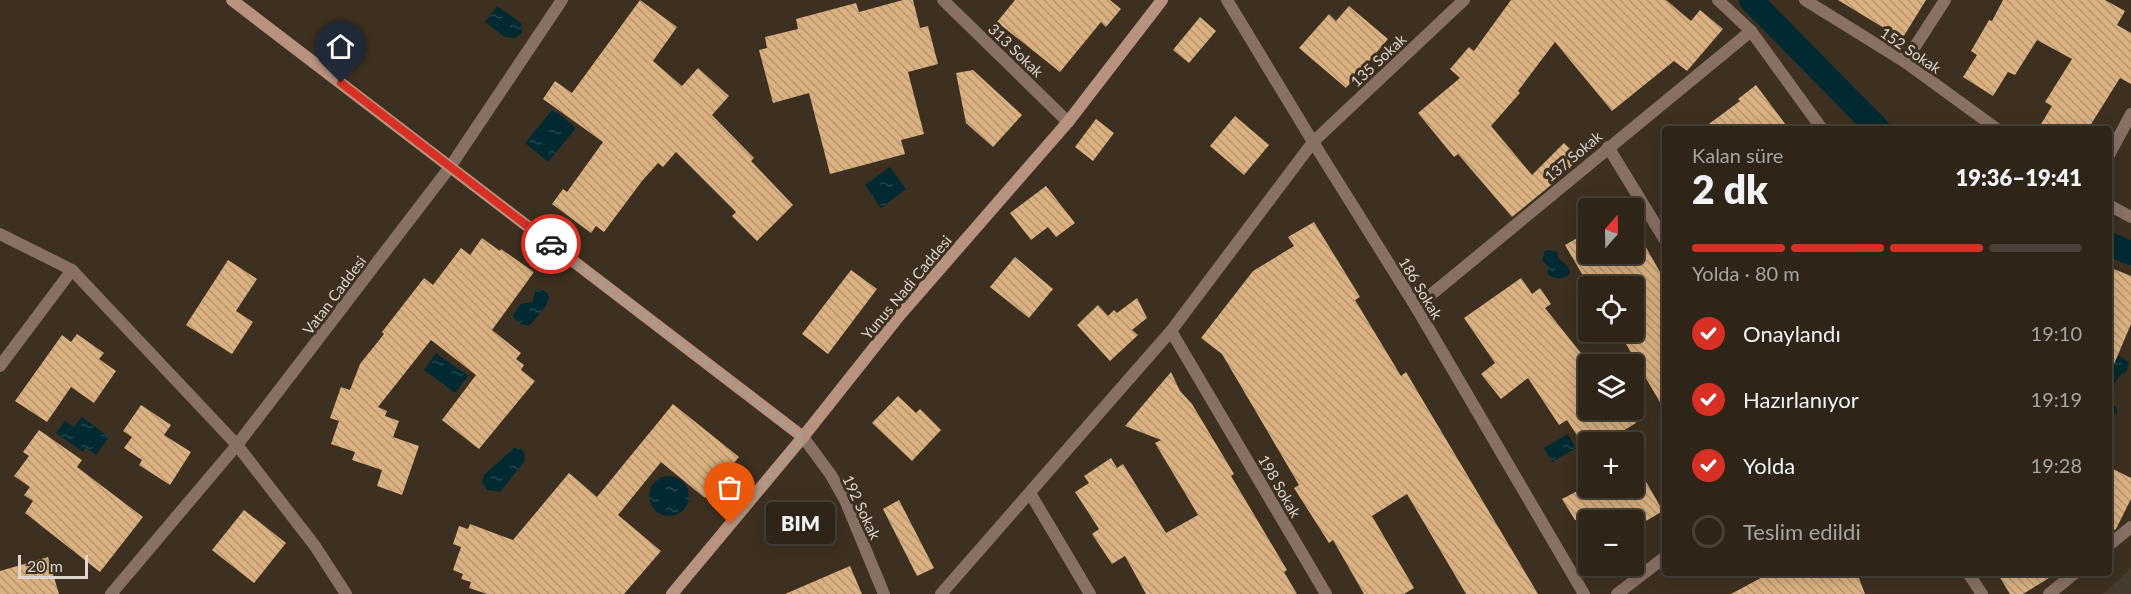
<!DOCTYPE html>
<html lang="tr">
<head>
<meta charset="utf-8">
<style>
  body { margin:0; font-family:Lato,sans-serif; background:#3a3025; color:#f1f3f6; height:100vh; display:flex; flex-direction:column; font-size:22px; white-space:nowrap }
  * { box-sizing:border-box; margin:0 }
  p { font-size:20px; color:#a7a4a2 }
  .icon { flex:none; width:33px; height:33px; fill:none; stroke:currentColor; stroke-width:2; stroke-linecap:round; stroke-linejoin:round }
  .map { position:relative; flex:1; overflow:hidden }
  .sheet { position:absolute; left:1662px; top:126px; width:450px; height:450px; display:flex; flex-direction:column; background:#2e2418; border-radius:6px; box-shadow:0 3px 15px #0003,0 0 0 2px #494137 }
  .sheet>* { flex:none }
  .needle { width:39px; rotate:20deg }
  .buttons { position:absolute; left:1578px; top:198px; display:grid; gap:12px }
  .buttons a { display:grid; place-items:center; width:66px; height:66px; border-radius:6px; background:#2e2418; box-shadow:0 3px 15px #0003,0 0 0 2px #494137; font-size:30px }
  .scale { position:absolute; left:18px; bottom:15px; width:70px; box-sizing:border-box; padding-left:6px; border:3px solid #dfd7cd; border-top:0; font-size:16px; line-height:21px; white-space:nowrap; color:#dfd7cd; -webkit-text-stroke:4px #3d3020; paint-order:stroke }
  .pin { position:absolute; display:grid; place-items:center; width:51px; height:51px; color:#fff; margin:-62px -26px; border-radius:50% 50% 50% 0; rotate:-45deg; box-shadow:0 0 6px #0007 }
  .pin .icon { rotate:45deg }
  .courier { position:absolute; display:grid; place-items:center; width:60px; height:60px; margin:-30px; border:4px solid #d93025; border-radius:50%; background:#fff; color:#222; box-shadow:0 2px 8px #0007 }
  .bubble { position:absolute; height:42px; border-radius:6px; background:#2e2418; box-shadow:0 3px 15px #0003,0 0 0 2px #494137; font-size:20px; font-weight:800; line-height:42px; text-align:center }
  .summary em { font-style:normal; font-weight:800 }
  .summary div { display:flex; flex-direction:column-reverse }
  .summary { display:flex; align-items:center; justify-content:space-between; height:102px; padding:0 30px }
  h1 { font-size:39px; font-weight:800; line-height:45px }
  .bar { display:grid; grid-template-columns:repeat(4,1fr); gap:9px 6px; align-content:center; height:72px; padding:0 30px }
  .bar i { height:8px; border-radius:4px; background:#494137 }
  .bar .current { background:#d93025 }
  .bar p { grid-column:span 4 }
  ol { padding:0 30px; list-style:none }
  li { display:flex; align-items:center; gap:18px; height:66px }
  li p { margin-inline-start:auto }
  li .icon { padding:6px; border-radius:50%; background:#d93025; color:#fff; stroke-width:4 }
  li:last-child { color:#a7a4a2 }
  li i { width:33px; height:33px; border:3px solid #494137; border-radius:50% }
  .map>svg:first-child { display:block }
  .education { fill:#463b2c }
  .water { fill:url(#water-ripples) }
  .lines { fill:none; stroke-linecap:round; stroke-linejoin:round }
  .canal { stroke:#002931; stroke-width:24 }
  .building { fill:url(#building-back-hatch) }
  .street { stroke:#887064; stroke-width:12 }
  .secondary { stroke:#b8927e; stroke-width:12 }
  .done { stroke:#a69d90; stroke-width:6; stroke-dasharray:0 10.8 }
  .route { stroke:#d93025; stroke-width:8 }
  .labels { text-anchor:middle; dominant-baseline:central; stroke-width:6; stroke-linejoin:round; paint-order:stroke }
  .street-label { font-size:15px; fill:#dfd7cd; stroke:#3d3020 }
</style>
</head>
<body>
<div class="map">
<svg width="2131" height="594" viewBox="0 0 2131 594">
  <defs>
    <pattern id="water-ripples" width="26" height="14" patternUnits="userSpaceOnUse" patternTransform="scale(1.5)"><rect width="26" height="14" fill="#002931"/><path d="M2 4q2-2 4 0t4 0M15 11q2-2 4 0t4 0" fill="none" stroke="#25474e"/></pattern>
    <pattern id="building-back-hatch" width="6" height="6" patternUnits="userSpaceOnUse" patternTransform="scale(1.5)"><rect width="6" height="6" fill="#dbb181"/><path d="M-1 5l2 2M0 0l6 6M5-1l2 2" fill="none" stroke="#b59570"/></pattern>
  </defs>
  <rect width="100%" height="100%" fill="#3d3020"/>
  <path class="education" d="M 2131,568 L 2131,594 L 2103,594 Z"/>
  <g class="water">
    <path d="M 497,6 L 521,23 L 522,33 L 515,38 L 505,37 L 485,22 Z"/>
    <path d="M 553,109 L 576,128 L 548,162 L 525,143 Z"/>
    <path d="M 890,167 L 906,189 L 881,208 L 865,185 Z"/>
    <path d="M 1549,250 L 1557,252 L 1558,258 L 1567,266 L 1570,271 L 1568,276 C 1560,279 1553,280 1547,273 L 1548,266 L 1542,260 L 1545,251 Z"/>
    <path d="M 540,289 L 547,293 L 549,297 L 546,306 L 530,325 C 523,326 515,323 513,315 L 521,304 L 532,302 L 536,290 Z"/>
    <path d="M 436,353 L 468,376 L 455,393 L 424,370 Z"/>
    <path d="M 2114,353 L 2129,362 L 2127,371 C 2116,375 2113,389 2110,400 L 2117,409 L 2117,413 L 2112,416 L 2109,414 L 2109,357 Z"/>
    <path d="M 82,417 L 109,437 L 96,455 L 86,448 L 83,452 L 56,433 L 65,421 L 74,427 Z"/>
    <path d="M 1568,434 L 1576,448 L 1552,462 L 1544,448 Z"/>
    <path d="M 514,448 C 523,447 527,454 524,462 L 500,492 L 487,490 L 482,482 L 484,475 Z"/>
    <circle cx="669" cy="496" r="20"/>
  </g>
  <g class="lines">
    <g class="canal">
      <path d="M 1751,0 L 1878,129"/>
      <path d="M 2109,244 L 2131,253"/>
    </g>
  </g>
  <g class="building">
    <path d="M 640,0 L 677,27 L 653,61 L 682,86 L 698,68 L 729,96 L 712,115 L 754,158 L 751,161 L 793,205 L 757,241 L 732,216 L 736,212 L 676,152 L 663,167 L 658,163 L 642,181 L 604,232 L 596,226 L 591,233 L 552,204 L 563,189 L 567,192 L 603,142 L 543,99 L 555,81 L 572,93 Z"/>
    <path d="M 903,0 L 913,0 L 920,28 L 928,26 L 938,64 L 908,72 L 924,134 L 901,140 L 905,154 L 830,174 L 809,93 L 773,103 L 759,50 L 767,48 L 765,37 L 798,29 L 796,19 L 856,3 L 859,12 Z"/>
    <path d="M 1015,0 L 1110,0 L 1121,9 L 1106,27 L 1101,22 L 1060,72 L 997,22 Z"/>
    <path d="M 1511,0 L 1666,0 L 1691,21 L 1700,10 L 1723,29 L 1687,71 L 1674,61 L 1612,111 L 1555,42 L 1518,91 L 1520,93 L 1491,126 L 1532,175 L 1564,143 L 1579,158 L 1562,176 L 1512,217 L 1458,154 L 1454,157 L 1418,113 L 1460,78 L 1450,69 L 1469,47 L 1474,51 Z"/>
    <path d="M 1838,0 L 1926,0 L 1902,39 Z"/>
    <path d="M 2003,0 L 2105,0 L 2125,11 L 2117,25 L 2131,33 L 2131,84 L 2120,78 L 2088,129 L 2038,129 L 2052,106 L 2045,102 L 2072,59 L 2037,40 L 2015,75 L 2008,72 L 1993,96 L 1963,77 L 1977,55 L 1971,51 L 1989,20 L 1992,21 Z"/>
    <path d="M 1349,6 L 1388,39 L 1346,88 L 1299,48 L 1329,14 L 1336,21 Z"/>
    <path d="M 1200,17 L 1216,31 L 1189,63 L 1173,50 Z"/>
    <path d="M 973,70 L 1022,115 L 993,147 L 966,123 L 956,73 Z"/>
    <path d="M 1756,85 L 1789,129 L 1702,129 L 1740,101 L 1738,99 Z"/>
    <path d="M 1235,116 L 1269,145 L 1244,175 L 1210,146 Z"/>
    <path d="M 1096,119 L 1114,133 L 1093,161 L 1075,147 Z"/>
    <path d="M 1046,186 L 1075,223 L 1056,237 L 1048,227 L 1031,240 L 1010,213 Z"/>
    <path d="M 1314,222 L 1360,297 L 1355,300 L 1401,376 L 1406,372 L 1538,594 L 1466,594 L 1407,494 L 1372,516 L 1414,588 L 1404,594 L 1364,594 L 1333,540 L 1329,543 L 1294,488 L 1299,485 L 1222,354 L 1201,338 L 1253,271 L 1294,246 L 1288,237 Z"/>
    <path d="M 1634,226 L 1665,281 L 1665,411 L 1619,332 L 1634,332 L 1634,286 L 1589,286 L 1565,245 L 1588,232 L 1588,254 L 1634,254 Z"/>
    <path d="M 482,238 L 500,251 L 501,249 L 534,272 L 492,330 L 521,353 L 516,359 L 524,365 L 521,370 L 535,381 L 479,449 L 442,420 L 476,375 L 431,340 L 378,407 L 387,411 L 385,416 L 399,421 L 393,437 L 419,446 L 402,495 L 377,486 L 382,470 L 352,460 L 355,452 L 331,444 L 339,421 L 330,418 L 341,387 L 350,390 L 360,364 L 384,334 L 382,332 L 424,278 L 433,285 L 461,248 L 470,255 Z"/>
    <path d="M 1015,257 L 1053,289 L 1029,318 L 990,287 Z"/>
    <path d="M 228,260 L 257,279 L 236,311 L 253,322 L 232,354 L 186,325 Z"/>
    <path d="M 2109,267 L 2131,276 L 2131,324 L 2109,376 Z"/>
    <path d="M 851,270 L 877,289 L 828,354 L 802,334 Z"/>
    <path d="M 1521,278 L 1532,294 L 1540,288 L 1551,304 L 1545,308 L 1588,362 L 1588,410 L 1627,410 L 1636,423 L 1605,442 L 1593,442 L 1588,435 L 1580,440 L 1567,420 L 1559,425 L 1528,378 L 1501,399 L 1481,374 L 1495,363 L 1464,318 Z"/>
    <path d="M 1137,298 L 1147,318 L 1132,330 L 1138,335 L 1110,361 L 1077,325 L 1098,305 L 1108,316 L 1114,310 L 1117,313 Z"/>
    <path d="M 77,334 L 104,353 L 99,359 L 116,371 L 94,403 L 71,387 L 47,422 L 15,401 L 62,335 L 71,342 Z"/>
    <path d="M 1171,372 L 1180,391 L 1192,404 L 1234,474 L 1231,476 L 1287,570 L 1284,572 L 1297,594 L 1146,594 L 1125,556 L 1112,564 L 1092,534 L 1099,529 L 1075,492 L 1089,483 L 1084,476 L 1111,458 L 1117,468 L 1123,464 L 1166,533 L 1198,515 L 1155,443 L 1161,440 L 1125,426 Z"/>
    <path d="M 898,396 L 916,413 L 920,409 L 941,430 L 912,461 L 872,423 Z"/>
    <path d="M 673,404 L 739,457 L 705,498 L 661,462 L 618,515 L 661,551 L 624,594 L 487,594 L 469,588 L 471,582 L 461,579 L 463,574 L 453,570 L 461,547 L 453,544 L 459,526 L 468,529 L 470,524 L 513,540 L 569,473 L 597,497 Z"/>
    <path d="M 141,405 L 171,425 L 164,435 L 191,452 L 170,485 L 139,465 L 142,460 L 124,448 L 132,437 L 123,431 Z"/>
    <path d="M 39,430 L 82,460 L 77,467 L 143,517 L 100,572 L 25,513 L 33,501 L 24,495 L 30,487 L 14,476 L 29,456 L 23,452 Z"/>
    <path d="M 1634,461 L 1663,511 L 1634,528 L 1634,520 L 1575,520 L 1562,499 L 1583,488 L 1634,488 Z"/>
    <path d="M 2109,467 L 2131,478 L 2131,499 L 2116,529 L 2109,534 Z"/>
    <path d="M 899,500 L 934,568 L 917,576 L 883,509 Z"/>
    <path d="M 244,510 L 286,543 L 254,583 L 212,550 Z"/>
    <path d="M 48,557 L 59,594 L 0,594 L 0,571 Z"/>
    <path d="M 850,566 L 862,594 L 785,594 Z"/>
    <path d="M 1770,573 L 1857,573 L 1865,594 L 1731,594 Z"/>
    <path d="M 1997,573 L 2057,573 L 2023,594 L 2010,594 Z"/>
  </g>
  <g class="lines">
    <g class="street">
      <path d="M 943,0 L 1068,122"/>
      <path d="M 1227,0 L 1313,142 L 1416,307 L 1584,594"/>
      <path d="M 1718,0 L 1751,31 L 1822,129"/>
      <path d="M 1805,0 L 1905,62 L 1997,129"/>
      <path d="M 1905,62 L 1945,0"/>
      <path d="M 1608,147 L 1665,240"/>
      <path d="M 2109,155 L 2131,114"/>
      <path d="M 2109,205 L 2131,217"/>
      <path d="M 0,234 L 72,270 L 237,445 L 315,546 L 346,594"/>
      <path d="M 1416,307 L 1751,31"/>
      <path d="M 1171,331 L 1326,594"/>
      <path d="M 0,366 L 72,270"/>
      <path d="M 803,437 L 831,475 L 845,500 L 884,594"/>
      <path d="M 1030,493 L 1090,594"/>
      <path d="M 2109,545 L 2131,527"/>
      <path d="M 1968,573 L 1982,594"/>
      <path d="M 111,594 L 237,445 L 450,167 L 562,0"/>
      <path d="M 941,594 L 1171,331 L 1313,142 L 1464,0"/>
      <path d="M 1617,594 L 1665,557"/>
      <path d="M 2049,594 L 2075,573"/>
    </g>
    <g class="secondary">
      <path d="M 232,0 L 803,437"/>
      <path d="M 672,594 L 803,437 L 899,316 L 1068,122 L 1162,0"/>
    </g>
  </g>
  <g class="lines">
    <path class="done" d="M 551,244 L 803,438 L 730,524"/>
    <path class="route" d="M 341,83 L 551,244"/>
  </g>
  <g class="labels">
    <g class="street-label">
      <text transform="translate(1016 50) rotate(44)">313 Sokak</text>
      <text transform="translate(1911 50) rotate(34)">152 Sokak</text>
      <text transform="translate(1378 60) rotate(-43)">135 Sokak</text>
      <text transform="translate(1573 156) rotate(-40)">137 Sokak</text>
      <text transform="translate(906 287) rotate(-50)">Yunus Nadi Caddesi</text>
      <text transform="translate(1421 288) rotate(59)">186 Sokak</text>
      <text transform="translate(334 295) rotate(-53)">Vatan Caddesi</text>
      <text transform="translate(1280 486) rotate(60)">198 Sokak</text>
      <text transform="translate(862 507) rotate(65)">192 Sokak</text>
    </g>
  </g>
</svg>
<div class="buttons">
<a><svg class="needle" viewBox="-14 -14 28 28"><path d="M0-13l5 13h-10z" fill="#e53935"/><path d="M0 13l5-13h-10z" fill="#a7a4a2"/></svg></a>
<a><svg class="icon" aria-label="locate" viewBox="0 0 24 24"><circle cx="12" cy="12" r="6"/><path d="M12 2v4M12 18v4M2 12h4M18 12h4"/></svg></a>
<a><svg class="icon" aria-label="layers" viewBox="0 0 24 24"><path d="M12 4l9 5-9 5-9-5zM3 14l9 5 9-5"/></svg></a>
<a>+</a>
<a>−</a>
</div>
<div class="scale">20 m</div>
<div class="pin" style="left:730px;top:524px;background:#ea580c"><svg class="icon" aria-label="bag" viewBox="0 0 24 24"><path d="M5 8h14l-1 12H6zM9 8a3 3 0 0 1 6 0"/></svg></div>
<div class="pin" style="left:341px;top:83px;background:#1f2937"><svg class="icon" aria-label="home" viewBox="0 0 24 24"><path d="M3 11l9-7 9 7M6 9v11h12V9"/></svg></div>
<div class="courier" style="left:551px;top:244px"><svg class="icon" aria-label="car" viewBox="0 0 24 24"><path d="M5 17H2v-5l4-1 3-4h7l3 4 3 1v5h-3M9 17h6M6 11h13"/><circle cx="7" cy="17" r="2"/><circle cx="17" cy="17" r="2"/></svg></div>
<div class="bubble" style="left:766px;top:502px;width:69px">BIM</div>
<section class="sheet">
<div class="summary"><div><h1>2 dk</h1><p>Kalan süre</p></div><em>19:36–19:41</em></div>
<div class="bar"><i class="current"></i><i class="current"></i><i class="current"></i><i></i><p>Yolda · 80 m</p></div>
<ol>
<li><svg class="icon" aria-label="check" viewBox="0 0 24 24"><path d="M5 12l5 5 9-10"/></svg>Onaylandı<p>19:10</p></li>
<li><svg class="icon" aria-label="check" viewBox="0 0 24 24"><path d="M5 12l5 5 9-10"/></svg>Hazırlanıyor<p>19:19</p></li>
<li><svg class="icon" aria-label="check" viewBox="0 0 24 24"><path d="M5 12l5 5 9-10"/></svg>Yolda<p>19:28</p></li>
<li><i></i>Teslim edildi</li>
</ol>
</section>
</div>
</body>
</html>
